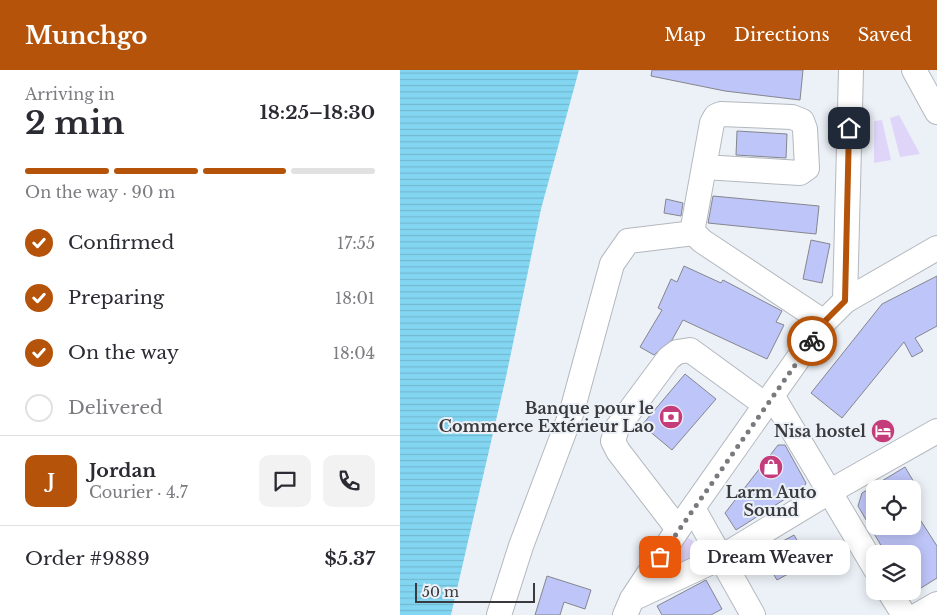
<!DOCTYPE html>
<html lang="en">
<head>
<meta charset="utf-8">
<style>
  body { margin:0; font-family:"Libre Baskerville",serif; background:#f2f2f3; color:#2b2b33; height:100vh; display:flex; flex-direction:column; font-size:19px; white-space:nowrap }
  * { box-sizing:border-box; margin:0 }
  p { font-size:16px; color:#7c7c81 }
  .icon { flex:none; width:28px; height:28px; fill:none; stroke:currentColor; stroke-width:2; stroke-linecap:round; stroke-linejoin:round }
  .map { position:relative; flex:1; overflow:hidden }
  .side { display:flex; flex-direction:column; background:#fff; width:400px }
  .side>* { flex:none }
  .fabs { position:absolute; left:466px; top:410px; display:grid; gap:10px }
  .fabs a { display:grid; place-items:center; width:55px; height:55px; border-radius:10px; background:#fff; box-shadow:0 2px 12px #0003; font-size:25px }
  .scale { position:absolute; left:15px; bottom:12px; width:120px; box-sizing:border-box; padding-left:5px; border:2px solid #393a3d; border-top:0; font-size:14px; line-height:18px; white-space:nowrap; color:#393a3d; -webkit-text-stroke:4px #ecf1f7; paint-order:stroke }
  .pin { position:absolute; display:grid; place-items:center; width:42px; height:42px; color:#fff; margin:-21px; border-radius:10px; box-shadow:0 2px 8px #0006 }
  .courier { position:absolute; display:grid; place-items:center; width:50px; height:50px; margin:-25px; border:4px solid #b45309; border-radius:50%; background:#fff; color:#222; box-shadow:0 1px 6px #0007 }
  .bubble { position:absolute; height:35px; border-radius:10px; background:#fff; box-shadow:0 2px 12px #0003; font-size:16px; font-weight:700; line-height:35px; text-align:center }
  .summary em { font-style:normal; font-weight:700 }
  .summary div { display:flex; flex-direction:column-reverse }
  .summary { display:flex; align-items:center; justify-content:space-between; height:85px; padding:0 25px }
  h1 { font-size:32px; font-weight:700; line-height:38px }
  .bar { display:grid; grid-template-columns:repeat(4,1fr); gap:8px 5px; align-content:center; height:60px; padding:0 25px }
  .bar i { height:6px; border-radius:4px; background:#e1e1e2 }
  .bar .current { background:#b45309 }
  .bar p { grid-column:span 4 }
  .line { display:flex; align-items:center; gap:12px; padding:0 25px; border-top:1px solid #e1e1e2 }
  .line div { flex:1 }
  .round { display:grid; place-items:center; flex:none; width:52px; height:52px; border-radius:10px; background:#f2f2f3 }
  ol { padding:0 25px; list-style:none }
  li { display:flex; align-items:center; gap:15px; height:55px }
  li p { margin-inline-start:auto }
  li .icon { padding:5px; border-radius:50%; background:#b45309; color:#fff; stroke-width:4 }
  li:last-child { color:#7c7c81 }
  li i { width:28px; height:28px; border:2px solid #e1e1e2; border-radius:50% }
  header { display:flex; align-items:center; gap:30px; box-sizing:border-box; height:70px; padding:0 25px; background:#b45309; color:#fff }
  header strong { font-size:24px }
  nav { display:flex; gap:28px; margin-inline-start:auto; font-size:18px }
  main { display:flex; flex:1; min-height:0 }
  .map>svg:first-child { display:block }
  .grass { fill:#dfd5f9 }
  .water { fill:url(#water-rules) }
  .building { fill:#bec5f8; stroke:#85868d }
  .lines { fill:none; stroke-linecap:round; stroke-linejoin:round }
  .minor-casing { stroke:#b3b8be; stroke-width:26 }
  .minor { stroke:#fff; stroke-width:24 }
  .done { stroke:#787a7e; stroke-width:5; stroke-dasharray:0 9 }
  .route { stroke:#b45309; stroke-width:6 }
  .labels { text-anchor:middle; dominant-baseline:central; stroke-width:4; stroke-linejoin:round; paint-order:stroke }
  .poi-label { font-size:16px; font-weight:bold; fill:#393a3d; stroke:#ecf1f7; text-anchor:end }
</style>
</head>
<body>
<header>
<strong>Munchgo</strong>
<nav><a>Map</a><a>Directions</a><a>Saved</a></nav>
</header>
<main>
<section class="side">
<div class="summary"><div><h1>2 min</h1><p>Arriving in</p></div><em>18:25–18:30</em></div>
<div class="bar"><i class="current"></i><i class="current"></i><i class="current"></i><i></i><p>On the way · 90 m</p></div>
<ol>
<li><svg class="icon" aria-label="check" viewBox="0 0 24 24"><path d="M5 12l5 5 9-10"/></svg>Confirmed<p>17:55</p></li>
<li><svg class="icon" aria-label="check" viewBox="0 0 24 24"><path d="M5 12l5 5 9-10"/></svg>Preparing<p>18:01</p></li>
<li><svg class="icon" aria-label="check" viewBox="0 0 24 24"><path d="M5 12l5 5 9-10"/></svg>On the way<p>18:04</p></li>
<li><i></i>Delivered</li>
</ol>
<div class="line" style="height:90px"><b class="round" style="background:#b45309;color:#fff">J</b><div><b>Jordan</b><p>Courier · 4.7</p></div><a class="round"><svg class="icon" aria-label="chat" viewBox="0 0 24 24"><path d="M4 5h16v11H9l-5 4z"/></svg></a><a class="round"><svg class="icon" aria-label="phone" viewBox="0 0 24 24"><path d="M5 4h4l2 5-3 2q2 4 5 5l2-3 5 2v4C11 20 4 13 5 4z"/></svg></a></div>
<div class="line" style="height:65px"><div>Order #9889</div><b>$5.37</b></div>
</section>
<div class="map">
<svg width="537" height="545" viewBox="0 0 537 545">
  <defs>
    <pattern id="water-rules" width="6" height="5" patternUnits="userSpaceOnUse" patternTransform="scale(1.25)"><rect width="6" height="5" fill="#83d6f2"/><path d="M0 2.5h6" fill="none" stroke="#72b8d0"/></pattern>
  </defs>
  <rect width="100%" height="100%" fill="#ecf1f7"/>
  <g class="grass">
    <path d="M 499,45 L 520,84 L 500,87 L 490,48 Z"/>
    <path d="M 482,50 L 491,90 L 474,93 L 474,51 Z"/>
    <path d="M 288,468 L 292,470 L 299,481 L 298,485 L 261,505 Z"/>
  </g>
  <path class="water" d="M 0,0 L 179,0 L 141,139 L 106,307 L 51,545 L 0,545 Z"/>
  <g class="building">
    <path d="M 252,0 L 403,0 L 400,30 L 325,21 L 251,6 Z"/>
    <path d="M 337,61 L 387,64 L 386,88 L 336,85 Z"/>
    <path d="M 313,126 L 419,136 L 416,164 L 308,153 Z"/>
    <path d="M 266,129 L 283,133 L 281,146 L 264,143 Z"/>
    <path d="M 411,170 L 430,174 L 422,213 L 403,209 Z"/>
    <path d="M 284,196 L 321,213 L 323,210 L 382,241 L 376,252 L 384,255 L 367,289 L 283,250 L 272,270 L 254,285 L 240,277 L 262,240 L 258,238 L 271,209 L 277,212 Z"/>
    <path d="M 537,206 L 537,256 L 515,268 L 523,281 L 512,287 L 504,272 L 442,348 L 411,323 L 482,234 Z"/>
    <path d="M 285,304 L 316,329 L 272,380 L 242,355 Z"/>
    <path d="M 378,375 L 385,375 L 406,413 L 404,417 L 336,460 L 325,443 Z"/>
    <path d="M 505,397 L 518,419 L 475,419 L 475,456 L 512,456 L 512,437 L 537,476 L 537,508 L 521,518 L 512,518 L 512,484 L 486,484 L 458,436 L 462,423 Z"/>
    <path d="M 394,465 L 410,492 L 377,510 L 361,483 Z"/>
    <path d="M 147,506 L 191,520 L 185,539 L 164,532 L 160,545 L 135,545 Z"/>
    <path d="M 306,510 L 322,539 L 311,545 L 262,545 L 257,536 Z"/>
  </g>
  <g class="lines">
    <g class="minor-casing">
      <g id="minor">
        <path d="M 514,0 L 537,42"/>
        <path d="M 304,97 L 400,103 L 407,98 L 405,59 L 402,51 L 392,47 L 321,44 L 316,46 L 312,53 L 293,157 L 294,163 L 302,171 L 424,252"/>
        <path d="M 445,231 L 537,178"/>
        <path d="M 373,327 L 475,498"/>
        <path d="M 294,440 L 353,545"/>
        <path d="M 278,459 L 218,381 L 213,371 L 217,358 L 269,288 L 277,282 L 290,280 L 367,336"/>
        <path d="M 489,521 L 504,545"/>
        <path d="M 232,529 L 320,488 L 429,422 L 537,361"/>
        <path d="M 99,545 L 121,476 L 172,341 L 212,194 L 228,171 L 294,163"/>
        <path d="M 225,545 L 232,529 L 278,459 L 424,252 L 445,231 L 451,0"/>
        <path d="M 518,545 L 537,534"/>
      </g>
    </g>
    <use href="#minor" class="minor"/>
  </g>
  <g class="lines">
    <path class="done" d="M 260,487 L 412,271"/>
    <path class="route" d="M 412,271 L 424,252 L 445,231 L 449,58"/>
  </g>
  <defs>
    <g id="bank-disc" transform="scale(1.25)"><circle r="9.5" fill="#c43c7a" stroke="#ecf1f7"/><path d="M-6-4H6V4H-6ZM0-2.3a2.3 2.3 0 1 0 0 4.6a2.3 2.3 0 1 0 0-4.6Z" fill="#fff"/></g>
    <g id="hotel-disc" transform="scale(1.25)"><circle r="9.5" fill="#c43c7a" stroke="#ecf1f7"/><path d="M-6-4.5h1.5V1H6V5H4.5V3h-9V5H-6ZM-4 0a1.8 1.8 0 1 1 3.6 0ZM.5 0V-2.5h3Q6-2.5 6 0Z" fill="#fff"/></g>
    <g id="shop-disc" transform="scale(1.25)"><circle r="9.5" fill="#c43c7a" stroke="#ecf1f7"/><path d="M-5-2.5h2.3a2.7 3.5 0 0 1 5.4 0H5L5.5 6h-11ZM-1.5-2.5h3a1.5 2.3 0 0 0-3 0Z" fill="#fff"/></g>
  </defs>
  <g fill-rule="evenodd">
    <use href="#bank-disc" x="271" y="347"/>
    <use href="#hotel-disc" x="483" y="361"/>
    <use href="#shop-disc" x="371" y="397"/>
  </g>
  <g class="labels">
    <g class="poi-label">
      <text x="254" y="338">Banque pour le<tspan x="254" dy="18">Commerce Extérieur Lao</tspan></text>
      <text x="466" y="361">Nisa hostel</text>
      <text x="371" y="422" text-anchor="middle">Larm Auto<tspan x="371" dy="18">Sound</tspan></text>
    </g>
  </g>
</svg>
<div class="fabs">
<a><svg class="icon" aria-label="locate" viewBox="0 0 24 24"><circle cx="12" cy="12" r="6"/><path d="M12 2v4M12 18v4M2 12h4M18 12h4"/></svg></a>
<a><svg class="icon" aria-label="layers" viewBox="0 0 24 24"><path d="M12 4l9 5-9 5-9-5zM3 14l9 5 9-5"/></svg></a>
</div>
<div class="scale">50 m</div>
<div class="pin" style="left:260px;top:487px;background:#ea580c"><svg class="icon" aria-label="bag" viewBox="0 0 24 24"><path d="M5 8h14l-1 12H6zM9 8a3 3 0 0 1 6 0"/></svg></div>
<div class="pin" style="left:449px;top:58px;background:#1f2937"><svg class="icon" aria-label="home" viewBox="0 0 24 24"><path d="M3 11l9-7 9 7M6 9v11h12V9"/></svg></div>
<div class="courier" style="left:412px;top:271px"><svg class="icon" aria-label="bike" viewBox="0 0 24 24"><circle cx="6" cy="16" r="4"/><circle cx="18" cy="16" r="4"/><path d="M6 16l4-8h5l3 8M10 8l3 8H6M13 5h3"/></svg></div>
<div class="bubble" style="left:290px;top:470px;width:160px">Dream Weaver</div>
</div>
</main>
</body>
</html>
